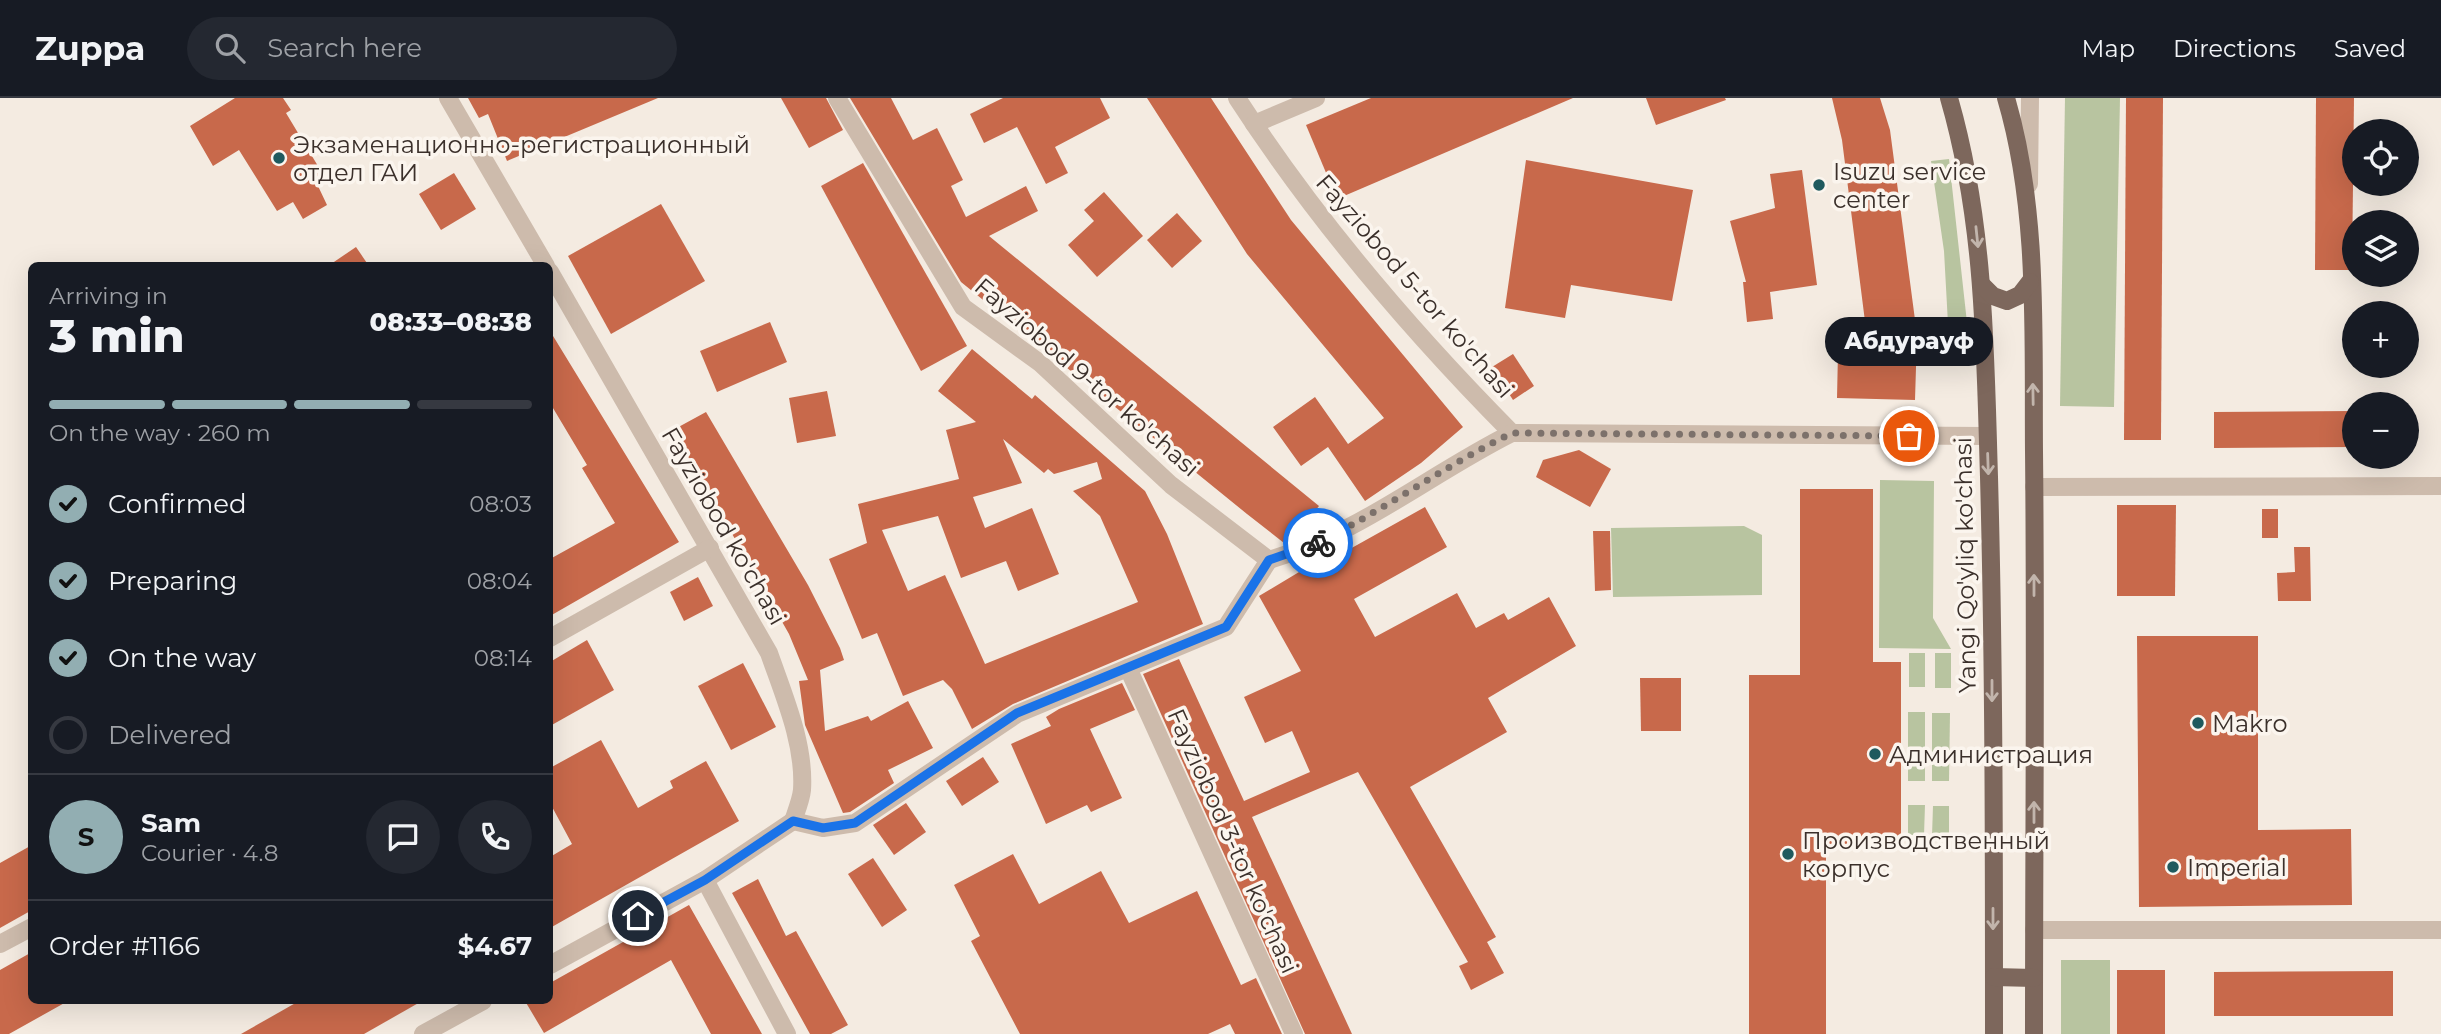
<!DOCTYPE html>
<html lang="en">
<head>
<meta charset="utf-8">
<style>
  body { margin:0; font-family:Montserrat,sans-serif; background:#242831; color:#f1f3f6; height:100vh; display:flex; flex-direction:column; font-size:26px; white-space:nowrap }
  * { box-sizing:border-box; margin:0 }
  p { font-size:23px; color:#9ea1a6 }
  .icon { flex:none; width:38px; height:38px; fill:none; stroke:currentColor; stroke-width:2; stroke-linecap:round; stroke-linejoin:round }
  .map { position:relative; flex:1; overflow:hidden }
  .side { position:absolute; left:28px; top:164px; width:525px; height:742px; display:flex; flex-direction:column; background:#171b24; border-radius:10px; box-shadow:0 7px 28px #0002 }
  .side>* { flex:none }
  .tools { position:absolute; left:2342px; top:21px; display:grid; gap:14px }
  .tools a { display:grid; place-items:center; width:77px; height:77px; border-radius:50%; background:#171b24; box-shadow:0 7px 28px #0002; font-size:35px }
  .pin { position:absolute; display:grid; place-items:center; width:60px; height:60px; color:#fff; margin:-30px; border:4px solid #fff; border-radius:50%; box-shadow:0 2px 7px #0007 }
  .courier { position:absolute; display:grid; place-items:center; width:70px; height:70px; margin:-35px; border:5px solid #1a73e8; border-radius:50%; background:#fff; color:#222; box-shadow:0 2px 9px #0007 }
  .bubble { position:absolute; height:49px; border-radius:24px; background:#171b24; box-shadow:0 7px 28px #0002; font-size:23px; font-weight:800; line-height:49px; text-align:center }
  .overview em { font-style:normal; font-weight:800 }
  .overview div { display:flex; flex-direction:column-reverse }
  .overview { display:flex; align-items:center; justify-content:space-between; height:119px; padding:0 21px }
  h1 { font-size:46px; font-weight:800; line-height:52px }
  .bar { display:grid; grid-template-columns:repeat(4,1fr); gap:10px 7px; align-content:center; height:84px; padding:0 21px }
  .bar i { height:9px; border-radius:5px; background:#363941 }
  .bar .on { background:#92aeb2 }
  .bar p { grid-column:span 4 }
  .line { display:flex; align-items:center; gap:18px; padding:0 21px; border-top:2px solid #363941 }
  .line div { flex:1 }
  .round { display:grid; place-items:center; flex:none; width:74px; height:74px; border-radius:37px; background:#242831 }
  ol { padding:0 21px; list-style:none }
  li { display:flex; align-items:center; gap:21px; height:77px }
  li p { margin-inline-start:auto }
  li .icon { padding:7px; border-radius:50%; background:#92aeb2; color:#111; stroke-width:4 }
  li:last-child { color:#9ea1a6 }
  li i { width:38px; height:38px; border:4px solid #363941; border-radius:50% }
  header { display:flex; align-items:center; gap:42px; box-sizing:border-box; height:98px; padding:0 35px; background:#171b24; border-bottom:2px solid #363941 }
  header strong { font-size:33px }
  nav { display:flex; gap:38px; margin-inline-start:auto; font-size:24px }
  .search { width:490px; height:63px; background:#242831; display:flex; align-items:center; gap:18px; box-sizing:border-box; padding:0 24px; border-radius:38px; color:#9ea1a6; font-size:26px }
  .map>svg:first-child { display:block }
  .green { fill:#b8c4a0 }
  .building { fill:#c8694b; fill-rule:evenodd }
  .lines { fill:none; stroke-linecap:round; stroke-linejoin:round }
  .minor { stroke:#cdbbac; stroke-width:18 }
  .major { stroke:#7d675c; stroke-width:18 }
  .oneway { stroke:#c2b5ac }
  .done { stroke:#7c716b; stroke-width:7; stroke-dasharray:0 12.6 }
  .route { stroke:#1a73e8; stroke-width:9 }
  .poi-dot { fill:#1f5a5e; stroke:#fbf5ee; stroke-width:2.5 }
  .labels { text-anchor:middle; dominant-baseline:central; stroke-width:7; stroke-linejoin:round; paint-order:stroke }
  .poi-label { font-size:24px; fill:#3b302b; stroke:#fbf5ee; text-anchor:start }
  .street-label { font-size:24px; fill:#3b302b; stroke:#fbf5ee }
</style>
</head>
<body>
<header>
<strong>Zuppa</strong>
<div class="search"><svg class="icon" aria-label="search" viewBox="0 0 24 24"><circle cx="10" cy="10" r="6"/><path d="M15 15l6 6"/></svg>Search here</div>
<nav><a>Map</a><a>Directions</a><a>Saved</a></nav>
</header>
<div class="map">
<svg width="2441" height="936" viewBox="0 0 2441 936">
  <rect width="100%" height="100%" fill="#f4ebe1"/>
  <g class="green">
    <path d="M 2065,0 L 2120,0 L 2114,309 L 2060,308 Z"/>
    <path d="M 1949,61 L 1969,243 L 1949,244 L 1944,153 L 1931,63 Z"/>
    <path d="M 1880,382 L 1934,383 L 1933,520 L 1951,551 L 1879,550 Z"/>
    <path d="M 1744,428 L 1762,437 L 1762,497 L 1613,499 L 1611,430 Z"/>
    <rect x="1909" y="555" width="16" height="34"/>
    <rect x="1935" y="555" width="16" height="35"/>
    <path d="M 1925,614 L 1925,683 L 1908,683 L 1908,614 Z"/>
    <path d="M 1932,615 L 1950,615 L 1949,683 L 1932,683 Z"/>
    <path d="M 1908,707 L 1925,707 L 1924,737 L 1908,737 Z"/>
    <path d="M 1933,708 L 1949,708 L 1949,738 L 1932,738 Z"/>
    <rect x="2061" y="862" width="49" height="74"/>
  </g>
  <g class="building">
    <path d="M 235,0 L 283,0 L 291,12 L 286,15 L 327,83 L 318,88 L 327,107 L 303,121 L 293,104 L 277,113 L 239,52 L 213,68 L 190,28 Z"/>
    <path d="M 468,0 L 658,0 L 507,63 L 488,16 L 479,20 Z"/>
    <path d="M 781,0 L 826,0 L 843,32 L 809,50 Z"/>
    <path d="M 850,0 L 891,0 L 913,42 L 937,30 L 963,82 L 951,88 L 966,119 L 1026,88 L 1038,113 L 989,138 L 1319,408 L 1292,442 L 1284,445 L 1247,416 L 961,184 Z"/>
    <path d="M 1003,0 L 1100,0 L 1110,20 L 1055,49 L 1068,75 L 1046,86 L 1017,29 L 984,45 L 970,16 Z"/>
    <path d="M 1147,0 L 1211,0 L 1291,122 L 1463,329 L 1421,365 L 1365,403 L 1328,349 L 1301,368 L 1273,329 L 1315,299 L 1348,346 L 1384,320 L 1247,156 Z"/>
    <path d="M 1371,0 L 1573,0 L 1337,101 L 1306,27 Z"/>
    <path d="M 1646,0 L 1725,0 L 1726,2 L 1656,27 Z"/>
    <path d="M 1832,0 L 1880,0 L 1890,32 L 1917,237 L 1915,302 L 1837,300 L 1838,254 L 1869,255 L 1842,42 Z"/>
    <path d="M 2126,0 L 2163,0 L 2161,342 L 2124,342 Z"/>
    <path d="M 2316,0 L 2354,0 L 2352,172 L 2315,172 Z"/>
    <path d="M 1526,62 L 1693,92 L 1672,203 L 1571,187 L 1565,220 L 1505,210 Z"/>
    <path d="M 863,65 L 967,248 L 921,273 L 821,88 Z"/>
    <path d="M 1802,72 L 1817,187 L 1770,194 L 1773,221 L 1747,224 L 1743,184 L 1746,184 L 1730,123 L 1775,110 L 1770,76 Z"/>
    <path d="M 454,75 L 476,111 L 441,132 L 419,96 Z"/>
    <path d="M 1104,94 L 1143,138 L 1097,179 L 1068,147 L 1094,123 L 1084,112 Z"/>
    <path d="M 661,106 L 705,183 L 611,236 L 568,158 Z"/>
    <path d="M 1177,115 L 1202,143 L 1172,170 L 1147,142 Z"/>
    <path d="M 356,149 L 369,168 L 328,168 Z"/>
    <path d="M 770,224 L 787,264 L 717,294 L 700,253 Z"/>
    <path d="M 550,233 L 679,444 L 550,518 L 550,461 L 615,425 L 582,370 L 587,367 L 550,305 Z"/>
    <path d="M 972,251 L 1032,301 L 1035,297 L 1145,393 L 1167,436 L 1203,526 L 1013,606 L 972,631 L 952,591 L 943,582 L 903,598 L 877,535 L 862,541 L 829,461 L 867,445 L 858,406 L 959,381 L 946,332 L 976,324 L 938,293 ZM 1003,341 L 1044,375 L 1048,371 L 1054,376 L 1097,364 L 1102,381 L 1073,393 L 1100,418 L 1138,504 L 985,566 L 945,477 L 908,493 L 882,432 L 938,418 L 961,480 L 1006,463 L 1018,493 L 1059,476 L 1032,410 L 985,430 L 973,399 L 1022,385 Z"/>
    <path d="M 1513,256 L 1534,288 L 1513,302 L 1492,269 Z"/>
    <path d="M 827,293 L 836,338 L 797,345 L 789,300 Z"/>
    <path d="M 2354,313 L 2354,349 L 2214,350 L 2214,314 Z"/>
    <path d="M 706,314 L 808,487 L 840,550 L 844,562 L 820,572 L 825,633 L 868,618 L 871,623 L 908,603 L 933,650 L 888,672 L 894,685 L 850,714 L 843,715 L 805,627 L 799,583 L 808,582 L 789,536 L 673,332 Z"/>
    <path d="M 1579,352 L 1611,371 L 1590,409 L 1536,379 L 1543,362 Z"/>
    <path d="M 1800,391 L 1873,391 L 1873,564 L 1901,564 L 1901,748 L 1826,749 L 1826,936 L 1749,936 L 1749,577 L 1800,577 Z"/>
    <path d="M 2117,407 L 2176,407 L 2175,498 L 2117,498 Z"/>
    <path d="M 1425,409 L 1447,449 L 1354,501 L 1375,539 L 1457,495 L 1476,530 L 1504,515 L 1508,522 L 1549,499 L 1576,548 L 1488,600 L 1507,634 L 1410,689 L 1496,839 L 1487,844 L 1504,875 L 1471,892 L 1459,868 L 1468,864 L 1358,674 L 1252,719 L 1352,936 L 1305,936 L 1143,576 L 1179,561 L 1244,703 L 1310,674 L 1292,633 L 1265,645 L 1244,599 L 1301,573 L 1259,498 L 1329,456 L 1332,461 Z"/>
    <rect x="2262" y="411" width="16" height="29"/>
    <path d="M 1593,433 L 1610,433 L 1611,492 L 1595,493 Z"/>
    <path d="M 2294,449 L 2310,449 L 2311,503 L 2278,503 L 2277,475 L 2295,474 Z"/>
    <path d="M 698,479 L 713,508 L 684,523 L 670,494 Z"/>
    <path d="M 2137,538 L 2258,538 L 2258,732 L 2351,731 L 2352,807 L 2139,809 Z"/>
    <path d="M 587,542 L 614,592 L 550,628 L 550,564 Z"/>
    <path d="M 743,565 L 776,629 L 731,652 L 698,588 Z"/>
    <path d="M 1640,580 L 1681,580 L 1681,633 L 1641,633 Z"/>
    <path d="M 1122,585 L 1135,612 L 1090,631 L 1122,700 L 1091,714 L 1087,707 L 1046,726 L 1011,646 L 1051,628 L 1046,619 L 1059,611 Z"/>
    <path d="M 601,642 L 638,710 L 673,690 L 670,683 L 706,663 L 739,723 L 550,830 L 550,759 L 572,746 L 550,705 L 550,670 Z"/>
    <path d="M 983,659 L 999,684 L 962,708 L 946,683 Z"/>
    <path d="M 906,705 L 926,734 L 894,757 L 873,727 Z"/>
    <path d="M 32,747 L 32,812 L 0,830 L 0,765 Z"/>
    <path d="M 1013,756 L 1039,806 L 1101,773 L 1129,825 L 1197,793 L 1241,887 L 1256,880 L 1282,936 L 1235,936 L 1230,926 L 1208,936 L 1020,936 L 971,843 L 980,838 L 954,787 Z"/>
    <path d="M 873,760 L 907,812 L 882,829 L 848,776 Z"/>
    <path d="M 758,781 L 786,838 L 796,833 L 848,927 L 831,936 L 810,936 L 732,795 Z"/>
    <path d="M 689,807 L 762,936 L 711,936 L 671,862 L 544,935 L 525,903 L 550,903 L 550,885 Z"/>
    <path d="M 32,854 L 32,903 L 68,903 L 9,936 L 0,936 L 0,872 Z"/>
    <rect x="2117" y="872" width="48" height="64"/>
    <path d="M 2393,873 L 2393,918 L 2214,918 L 2214,874 Z"/>
    <path d="M 299,903 L 422,903 L 364,936 L 241,936 Z"/>
  </g>
  <g class="lines">
    <g class="minor">
      <path d="M 448,0 L 546,168"/>
      <path d="M 837,0 L 963,209 L 1040,265 L 1171,387 L 1269,462"/>
      <path d="M 1237,0 C 1316,122 1410,232 1512,335"/>
      <path d="M 1254,26 L 1316,0"/>
      <path d="M 2029,86 L 2030,0"/>
      <path d="M 550,174 L 769,555 C 784,598 805,646 802,692 C 801,702 796,714 793,723"/>
      <path d="M 2034,389 L 2441,388"/>
      <path d="M 1269,462 C 1357,437 1430,376 1512,335 L 1987,338"/>
      <path d="M 550,540 L 710,450"/>
      <path d="M 1128,570 L 1294,936"/>
      <path d="M 793,723 L 823,730 L 855,725 L 1017,616 L 1226,529 L 1269,462"/>
      <path d="M 705,782 L 787,936"/>
      <path d="M 2034,832 L 2441,832"/>
      <path d="M 0,846 L 32,829"/>
      <path d="M 550,867 L 705,782 L 793,723"/>
      <path d="M 423,936 L 483,903"/>
    </g>
    <g class="major">
      <path d="M 1949,0 C 1985,124 1985,251 1989,379 C 1994,564 1994,750 1994,936"/>
      <path d="M 2006,0 C 2039,111 2033,238 2034,353 C 2036,547 2034,742 2034,936"/>
      <path d="M 1982,187 L 1993,198 L 2007,203 L 2020,197 L 2030,184"/>
      <path d="M 1994,879 L 2034,880"/>
    </g>
  </g>
  <defs><path id="oneway-shaft" d="M-6 0H5M1.5-3L5.5 0L1.5 3" fill="none" stroke-width="1.6" stroke-linecap="round" stroke-linejoin="round" transform="scale(1.75)"/></defs>
  <g class="oneway">
    <use href="#oneway-shaft" transform="translate(1977 139) rotate(84)"/>
    <use href="#oneway-shaft" transform="translate(2033 296) rotate(-91)"/>
    <use href="#oneway-shaft" transform="translate(1988 366) rotate(88)"/>
    <use href="#oneway-shaft" transform="translate(2034 487) rotate(-90)"/>
    <use href="#oneway-shaft" transform="translate(1992 593) rotate(90)"/>
    <use href="#oneway-shaft" transform="translate(2034 714) rotate(-90)"/>
    <use href="#oneway-shaft" transform="translate(1993 821) rotate(90)"/>
  </g>
  <g class="lines">
    <path class="done" d="M 1318,445 C 1385,411 1445,368 1512,335 L 1909,338"/>
    <path class="route" d="M 638,818 L 705,782 L 793,723 L 823,730 L 855,725 L 1017,615 L 1226,529 L 1269,462 L 1318,445"/>
  </g>
  <g class="poi-dot">
    <circle cx="279" cy="60" r="7"/>
    <circle cx="1819" cy="87" r="7"/>
    <circle cx="2198" cy="625" r="7"/>
    <circle cx="1875" cy="656" r="7"/>
    <circle cx="1788" cy="756" r="7"/>
    <circle cx="2173" cy="769" r="7"/>
  </g>
  <g class="labels">
    <g class="poi-label">
      <text x="293" y="46">Экзаменационно-регистрационный<tspan x="293" dy="28">отдел ГАИ</tspan></text>
      <text x="1833" y="73">Isuzu service<tspan x="1833" dy="28">center</tspan></text>
      <text x="2212" y="625">Makro</text>
      <text x="1889" y="656">Администрация</text>
      <text x="1802" y="742">Производственный<tspan x="1802" dy="28">корпус</tspan></text>
      <text x="2187" y="769">Imperial</text>
    </g>
    <g class="street-label">
      <text transform="translate(1415 188) rotate(49)">Fayziobod 5-tor ko'chasi</text>
      <text transform="translate(1087 279) rotate(41)">Fayziobod 9-tor ko'chasi</text>
      <text transform="translate(724 428) rotate(60)">Fayziobod ko'chasi</text>
      <text transform="translate(1965 467) rotate(-91)">Yangi Qo'yliq ko'chasi</text>
      <text transform="translate(1233 743) rotate(66)">Fayziobod 3-tor ko'chasi</text>
    </g>
  </g>
</svg>
<div class="tools">
<a><svg class="icon" aria-label="locate" viewBox="0 0 24 24"><circle cx="12" cy="12" r="6"/><path d="M12 2v4M12 18v4M2 12h4M18 12h4"/></svg></a>
<a><svg class="icon" aria-label="layers" viewBox="0 0 24 24"><path d="M12 4l9 5-9 5-9-5zM3 14l9 5 9-5"/></svg></a>
<a>+</a>
<a>−</a>
</div>
<div class="pin" style="left:1909px;top:338px;background:#ea580c"><svg class="icon" aria-label="bag" viewBox="0 0 24 24"><path d="M5 8h14l-1 12H6zM9 8a3 3 0 0 1 6 0"/></svg></div>
<div class="pin" style="left:638px;top:818px;background:#1f2937"><svg class="icon" aria-label="home" viewBox="0 0 24 24"><path d="M3 11l9-7 9 7M6 9v11h12V9"/></svg></div>
<div class="courier" style="left:1318px;top:445px"><svg class="icon" aria-label="bike" viewBox="0 0 24 24"><circle cx="6" cy="16" r="4"/><circle cx="18" cy="16" r="4"/><path d="M6 16l4-8h5l3 8M10 8l3 8H6M13 5h3"/></svg></div>
<div class="bubble" style="left:1825px;top:219px;width:168px">Абдурауф</div>
<section class="side">
<div class="overview"><div><h1>3 min</h1><p>Arriving in</p></div><em>08:33–08:38</em></div>
<div class="bar"><i class="on"></i><i class="on"></i><i class="on"></i><i></i><p>On the way · 260 m</p></div>
<ol>
<li><svg class="icon" aria-label="check" viewBox="0 0 24 24"><path d="M5 12l5 5 9-10"/></svg>Confirmed<p>08:03</p></li>
<li><svg class="icon" aria-label="check" viewBox="0 0 24 24"><path d="M5 12l5 5 9-10"/></svg>Preparing<p>08:04</p></li>
<li><svg class="icon" aria-label="check" viewBox="0 0 24 24"><path d="M5 12l5 5 9-10"/></svg>On the way<p>08:14</p></li>
<li><i></i>Delivered</li>
</ol>
<div class="line" style="height:126px"><b class="round" style="background:#92aeb2;color:#111">S</b><div><b>Sam</b><p>Courier · 4.8</p></div><a class="round"><svg class="icon" aria-label="chat" viewBox="0 0 24 24"><path d="M4 5h16v11H9l-5 4z"/></svg></a><a class="round"><svg class="icon" aria-label="phone" viewBox="0 0 24 24"><path d="M5 4h4l2 5-3 2q2 4 5 5l2-3 5 2v4C11 20 4 13 5 4z"/></svg></a></div>
<div class="line" style="height:91px"><div>Order #1166</div><b>$4.67</b></div>
</section>
</div>
</body>
</html>
